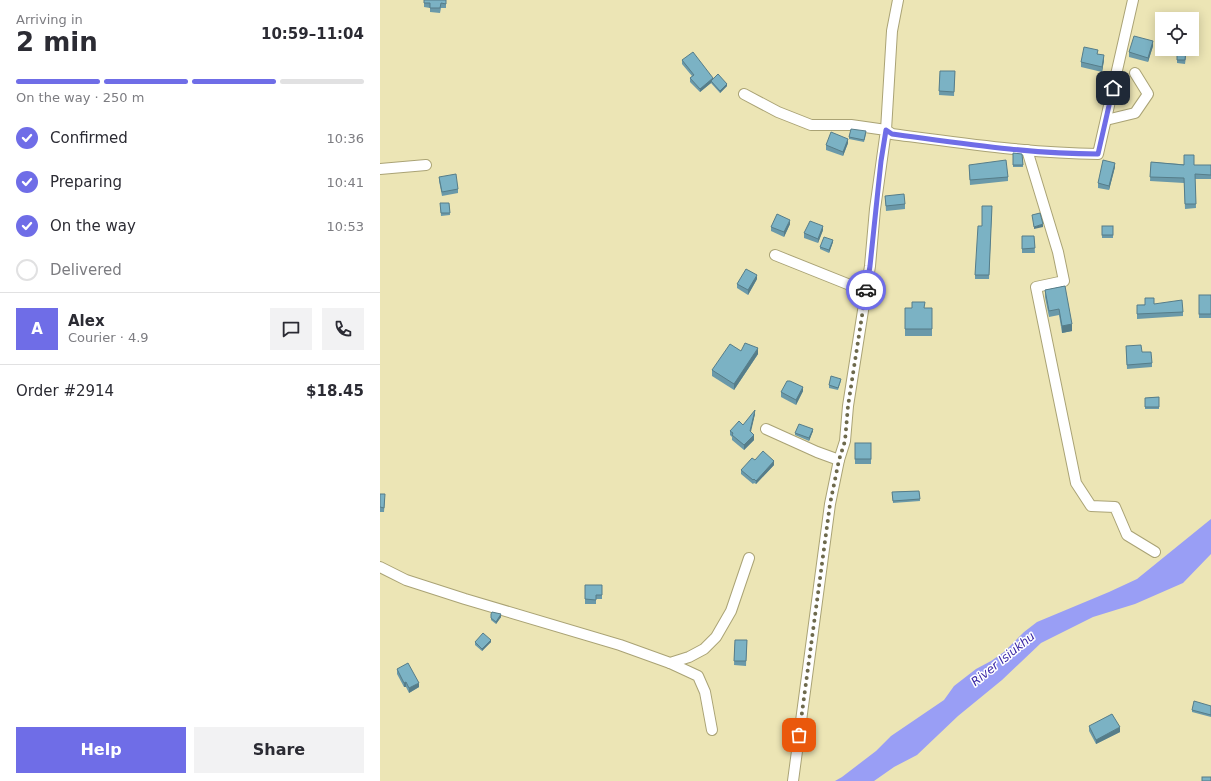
<!DOCTYPE html>
<html lang="en">
<head>
<meta charset="utf-8">
<style>
  body { margin:0; font-family:"DejaVu Sans",sans-serif; background:#f2f2f3; color:#2b2b33; height:100vh; display:flex; flex-direction:column; font-size:15px; white-space:nowrap }
  * { box-sizing:border-box; margin:0 }
  p { font-size:13px; color:#7c7c81 }
  .icon { flex:none; width:22px; height:22px; fill:none; stroke:currentColor; stroke-width:2; stroke-linecap:round; stroke-linejoin:round }
  .map { position:relative; flex:1; overflow:hidden }
  .drawer { display:flex; flex-direction:column; background:#fff; width:380px }
  .drawer>* { flex:none }
  .buttons { position:absolute; left:775px; top:12px; display:grid; gap:8px }
  .buttons a { display:grid; place-items:center; width:44px; height:44px; border-radius:0px; background:#fff; box-shadow:0 2px 10px #0003; font-size:20px }
  .pin { position:absolute; display:grid; place-items:center; width:34px; height:34px; color:#fff; margin:-17px; border-radius:8px; box-shadow:0 2px 6px #0006 }
  .courier { position:absolute; display:grid; place-items:center; width:40px; height:40px; margin:-20px; border:3px solid #6f6de7; border-radius:50%; background:#fff; color:#222; box-shadow:0 1px 5px #0007 }
  .head em { font-style:normal; font-weight:700 }
  .head div { display:flex; flex-direction:column-reverse }
  .head { display:flex; align-items:center; justify-content:space-between; height:68px; padding:0 16px }
  h1 { font-size:26px; font-weight:700; line-height:30px }
  .bar { display:grid; grid-template-columns:repeat(4,1fr); gap:6px 4px; align-content:center; height:48px; padding:0 16px }
  .bar i { height:5px; border-radius:3px; background:#e1e1e2 }
  .bar .active { background:#6f6de7 }
  .bar p { grid-column:span 4 }
  .line { display:flex; align-items:center; gap:10px; padding:0 16px; border-top:1px solid #e1e1e2 }
  .line div { flex:1 }
  .round { display:grid; place-items:center; flex:none; width:42px; height:42px; border-radius:0px; background:#f2f2f3 }
  ol { padding:0 16px; list-style:none }
  li { display:flex; align-items:center; gap:12px; height:44px }
  li p { margin-inline-start:auto }
  li .icon { padding:4px; border-radius:50%; background:#6f6de7; color:#fff; stroke-width:4 }
  li:last-child { color:#7c7c81 }
  li i { width:22px; height:22px; border:2px solid #e1e1e2; border-radius:50% }
  .cta { display:flex; gap:8px; margin-top:auto; padding:8px 16px }
  .cta a { flex:1; height:46px; border-radius:0px; background:#6f6de7; color:#fff; font-size:16px; font-weight:700; line-height:46px; text-align:center }
  .cta a+a { background:#f2f2f3; color:#2b2b33 }
  main { display:flex; flex:1; min-height:0 }
  .map>svg:first-child { display:block }
  .water { fill:#999ef5 }
  .lines { fill:none; stroke-linecap:round; stroke-linejoin:round }
  .street-casing { stroke:#aaa375; stroke-width:12 }
  .street { stroke:#fff; stroke-width:10 }
  .wall { fill:#6a99a9 }
  .shaded-wall { fill:#567d89 }
  .building { fill:#7bb2c4; stroke:#567d89 }
  .done { stroke:#6d694c; stroke-width:4; stroke-dasharray:0 7.2 }
  .route { stroke:#6f6de7; stroke-width:5 }
  .labels { text-anchor:middle; dominant-baseline:central; stroke-width:3; stroke-linejoin:round; paint-order:stroke }
  .water-label { font-size:12px; font-style:italic; fill:#3c2aa6; stroke:#fff }
</style>
</head>
<body>
<main>
<section class="drawer">
<div class="head"><div><h1>2 min</h1><p>Arriving in</p></div><em>10:59–11:04</em></div>
<div class="bar"><i class="active"></i><i class="active"></i><i class="active"></i><i></i><p>On the way · 250 m</p></div>
<ol>
<li><svg class="icon" aria-label="check" viewBox="0 0 24 24"><path d="M5 12l5 5 9-10"/></svg>Confirmed<p>10:36</p></li>
<li><svg class="icon" aria-label="check" viewBox="0 0 24 24"><path d="M5 12l5 5 9-10"/></svg>Preparing<p>10:41</p></li>
<li><svg class="icon" aria-label="check" viewBox="0 0 24 24"><path d="M5 12l5 5 9-10"/></svg>On the way<p>10:53</p></li>
<li><i></i>Delivered</li>
</ol>
<div class="line" style="height:72px"><b class="round" style="background:#6f6de7;color:#fff">A</b><div><b>Alex</b><p>Courier · 4.9</p></div><a class="round"><svg class="icon" aria-label="chat" viewBox="0 0 24 24"><path d="M4 5h16v11H9l-5 4z"/></svg></a><a class="round"><svg class="icon" aria-label="phone" viewBox="0 0 24 24"><path d="M5 4h4l2 5-3 2q2 4 5 5l2-3 5 2v4C11 20 4 13 5 4z"/></svg></a></div>
<div class="line" style="height:52px"><div>Order #2914</div><b>$18.45</b></div>
<div class="cta"><a>Help</a><a>Share</a></div>
</section>
<div class="map">
<svg width="831" height="781" viewBox="0 0 831 781">
  <rect width="100%" height="100%" fill="#ece5b5"/>
  <path class="water" d="M 831,519 L 831,554 L 803,583 L 755,604 L 713,617 L 661,643 L 622,680 L 578,716 L 537,755 L 514,767 L 494,781 L 455,781 L 462,777 L 496,751 L 511,736 L 564,700 L 574,686 L 596,669 L 611,661 L 624,652 L 644,632 L 657,622 L 729,592 L 757,579 Z"/>
  <g class="lines">
    <g class="street-casing">
      <g id="street">
        <path d="M 518,0 L 512,31 L 506,130 L 512,134 C 580,143 649,153 718,154 L 753,0"/>
        <path d="M 364,94 L 398,112 L 431,125 L 471,125 L 506,130 L 495,209 L 490,266 L 468,406 L 465,441 L 459,460 L 437,452 L 386,429"/>
        <path d="M 726,120 L 755,113 L 768,94 L 755,73"/>
        <path d="M 647,150 L 678,252 L 684,281 L 656,287 L 696,483 L 711,506 L 735,507 L 747,535 L 775,552"/>
        <path d="M 0,169 L 46,165"/>
        <path d="M 395,255 L 485,291"/>
        <path d="M 0,567 L 26,580 L 85,599 L 240,645 L 290,663 L 309,657 L 324,649 L 336,637 L 351,611 L 369,558"/>
        <path d="M 290,663 L 318,676 L 325,692 L 332,730"/>
        <path d="M 413,781 L 450,504 L 459,460"/>
      </g>
    </g>
    <use href="#street" class="street"/>
  </g>
  <g class="wall">
    <path d="M 44,0 L 66,0 L 66,8 L 61,8 L 60,13 L 50,12 L 50,8 L 44,7 Z"/>
    <path d="M 773,46 L 768,62 L 749,57 L 749,52 Z"/>
    <path d="M 788,49 L 807,49 L 805,64 L 797,63 L 797,54 L 788,53 Z"/>
    <path d="M 718,54 L 724,60 L 722,72 L 701,67 L 701,62 Z"/>
    <path d="M 302,60 L 333,79 L 347,86 L 340,93 L 331,83 L 320,92 L 310,82 L 310,78 L 312,76 L 302,64 Z"/>
    <path d="M 560,71 L 575,71 L 574,96 L 559,95 Z"/>
    <path d="M 486,134 L 484,142 L 469,139 L 469,137 Z"/>
    <path d="M 468,143 L 463,156 L 446,150 L 446,145 Z"/>
    <path d="M 633,153 L 642,154 L 643,167 L 633,167 Z"/>
    <path d="M 771,162 L 814,165 L 831,165 L 831,179 L 815,179 L 816,208 L 805,209 L 804,183 L 770,181 Z"/>
    <path d="M 589,165 L 628,177 L 628,181 L 590,185 Z"/>
    <path d="M 735,167 L 729,190 L 718,188 L 718,183 Z"/>
    <path d="M 59,177 L 78,189 L 78,193 L 62,196 L 59,181 Z"/>
    <path d="M 505,196 L 525,204 L 525,209 L 506,211 Z"/>
    <path d="M 60,203 L 69,203 L 70,215 L 61,216 Z"/>
    <path d="M 612,206 L 609,279 L 595,279 L 595,275 L 602,226 Z"/>
    <path d="M 410,224 L 404,237 L 391,231 L 391,227 Z"/>
    <rect x="722" y="226" width="11" height="12"/>
    <path d="M 443,230 L 438,243 L 424,238 L 424,233 Z"/>
    <path d="M 642,236 L 654,236 L 655,253 L 642,253 Z"/>
    <path d="M 453,242 L 449,253 L 440,249 L 440,247 Z"/>
    <path d="M 377,279 L 368,295 L 357,288 L 357,284 Z"/>
    <path d="M 685,286 L 692,331 L 682,333 L 679,315 L 669,317 L 665,297 L 665,290 Z"/>
    <rect x="819" y="295" width="12" height="23"/>
    <path d="M 774,304 L 803,312 L 803,316 L 757,319 L 757,305 Z"/>
    <rect x="525" y="308" width="27" height="28"/>
    <path d="M 746,346 L 772,363 L 772,367 L 747,369 Z"/>
    <path d="M 361,351 L 378,354 L 354,390 L 332,376 L 332,370 Z"/>
    <path d="M 461,381 L 458,390 L 449,388 L 449,385 Z"/>
    <path d="M 423,391 L 416,405 L 401,397 L 401,392 Z"/>
    <path d="M 779,397 L 779,409 L 765,409 L 765,398 Z"/>
    <path d="M 375,414 L 370,432 L 374,440 L 364,450 L 352,440 L 352,437 L 350,435 L 350,431 L 363,425 Z"/>
    <path d="M 433,431 L 429,441 L 415,435 L 415,433 Z"/>
    <rect x="475" y="443" width="16" height="21"/>
    <path d="M 375,460 L 394,465 L 376,484 L 374,483 L 373,484 L 361,474 L 361,470 Z"/>
    <path d="M 539,491 L 540,501 L 513,503 L 512,492 Z"/>
    <path d="M 0,494 L 5,499 L 4,512 L 0,512 Z"/>
    <path d="M 205,585 L 222,585 L 222,599 L 216,599 L 216,604 L 205,604 Z"/>
    <path d="M 111,614 L 121,617 L 116,624 L 111,620 Z"/>
    <path d="M 355,640 L 367,640 L 366,666 L 354,665 Z"/>
    <path d="M 95,642 L 111,642 L 102,651 L 95,645 Z"/>
    <path d="M 17,669 L 39,687 L 29,693 L 26,687 L 24,687 L 17,674 Z"/>
    <path d="M 831,706 L 831,717 L 812,712 L 812,710 Z"/>
    <path d="M 709,726 L 740,732 L 716,744 L 709,731 Z"/>
  </g>
  <g class="shaded-wall">
    <path d="M 773,41 L 773,46 L 768,62 L 768,58 Z"/>
    <path d="M 724,55 L 724,60 L 722,72 L 722,67 Z"/>
    <path d="M 333,78 L 333,81 L 331,81 L 331,83 L 320,92 L 320,89 Z"/>
    <path d="M 347,84 L 347,86 L 340,93 L 340,91 Z"/>
    <path d="M 468,139 L 468,143 L 463,156 L 463,152 Z"/>
    <path d="M 735,163 L 735,167 L 729,190 L 729,186 Z"/>
    <path d="M 410,220 L 410,224 L 404,237 L 404,232 Z"/>
    <path d="M 663,224 L 663,227 L 654,229 L 654,227 Z"/>
    <path d="M 443,226 L 443,230 L 438,243 L 438,239 Z"/>
    <path d="M 453,240 L 453,242 L 449,253 L 449,250 Z"/>
    <path d="M 377,275 L 377,279 L 368,295 L 368,290 Z"/>
    <path d="M 692,324 L 692,331 L 682,333 L 682,326 Z"/>
    <path d="M 378,348 L 378,354 L 354,390 L 354,384 Z"/>
    <path d="M 423,387 L 423,391 L 416,405 L 416,400 Z"/>
    <path d="M 375,410 L 375,414 L 370,436 L 370,431 Z"/>
    <path d="M 433,429 L 433,431 L 429,441 L 429,438 Z"/>
    <path d="M 374,435 L 374,440 L 364,450 L 364,445 Z"/>
    <path d="M 394,461 L 394,465 L 376,484 L 376,481 Z"/>
    <path d="M 121,614 L 121,617 L 116,624 L 116,622 Z"/>
    <path d="M 111,640 L 111,642 L 102,651 L 102,649 Z"/>
    <path d="M 26,682 L 26,687 L 24,687 L 24,683 Z"/>
    <path d="M 39,683 L 39,687 L 29,693 L 29,688 Z"/>
    <path d="M 740,727 L 740,732 L 716,744 L 716,740 Z"/>
  </g>
  <g class="building">
    <path d="M 44,0 L 66,0 L 66,4 L 61,3 L 60,8 L 50,8 L 50,3 L 44,3 Z"/>
    <path d="M 754,36 L 773,41 L 768,58 L 749,52 Z"/>
    <path d="M 704,47 L 718,50 L 717,54 L 724,55 L 722,67 L 701,62 Z"/>
    <path d="M 788,49 L 806,49 L 805,60 L 797,60 L 797,50 L 788,50 Z"/>
    <path d="M 313,52 L 333,78 L 320,89 L 310,78 L 314,75 L 302,60 Z"/>
    <path d="M 560,71 L 575,71 L 574,92 L 559,91 Z"/>
    <path d="M 338,74 L 347,84 L 340,91 L 331,81 Z"/>
    <path d="M 471,129 L 486,131 L 484,140 L 469,137 Z"/>
    <path d="M 451,132 L 468,139 L 463,152 L 446,145 Z"/>
    <path d="M 633,153 L 642,154 L 643,165 L 633,165 Z"/>
    <path d="M 804,155 L 814,155 L 814,165 L 831,165 L 831,175 L 815,174 L 816,204 L 805,204 L 804,178 L 770,177 L 771,162 L 804,165 Z"/>
    <path d="M 626,160 L 628,177 L 590,180 L 589,165 Z"/>
    <path d="M 723,160 L 735,163 L 729,186 L 718,183 Z"/>
    <path d="M 76,174 L 78,189 L 62,192 L 59,177 Z"/>
    <path d="M 524,194 L 525,204 L 506,206 L 505,196 Z"/>
    <path d="M 60,203 L 69,203 L 70,213 L 61,213 Z"/>
    <path d="M 602,206 L 612,206 L 609,275 L 595,275 L 598,226 L 602,226 Z"/>
    <path d="M 660,213 L 663,224 L 654,227 L 652,215 Z"/>
    <path d="M 397,214 L 410,220 L 404,232 L 391,227 Z"/>
    <path d="M 430,221 L 443,226 L 438,239 L 424,233 Z"/>
    <rect x="722" y="226" width="11" height="9"/>
    <path d="M 642,236 L 654,236 L 655,248 L 642,249 Z"/>
    <path d="M 444,237 L 453,240 L 449,250 L 440,247 Z"/>
    <path d="M 366,269 L 377,275 L 368,290 L 357,284 Z"/>
    <path d="M 685,286 L 692,324 L 682,326 L 679,309 L 669,311 L 665,290 Z"/>
    <rect x="819" y="295" width="12" height="19"/>
    <path d="M 765,298 L 774,298 L 774,304 L 802,300 L 803,312 L 757,314 L 757,305 L 765,305 Z"/>
    <path d="M 532,302 L 545,302 L 544,308 L 552,308 L 552,329 L 525,329 L 525,308 L 532,308 Z"/>
    <path d="M 365,343 L 378,348 L 354,384 L 332,370 L 350,344 L 361,351 Z"/>
    <path d="M 761,345 L 762,352 L 771,352 L 772,363 L 747,365 L 746,346 Z"/>
    <path d="M 451,376 L 461,379 L 458,388 L 449,385 Z"/>
    <path d="M 407,381 L 410,381 L 423,387 L 416,400 L 401,392 Z"/>
    <path d="M 779,397 L 779,407 L 765,407 L 765,398 Z"/>
    <path d="M 375,410 L 370,431 L 374,435 L 364,445 L 352,435 L 353,433 L 350,431 L 359,421 L 363,425 Z"/>
    <path d="M 419,424 L 433,429 L 429,438 L 415,433 Z"/>
    <rect x="475" y="443" width="16" height="16"/>
    <path d="M 383,451 L 394,461 L 376,481 L 374,479 L 373,480 L 361,470 L 372,458 L 375,460 Z"/>
    <path d="M 539,491 L 540,499 L 513,501 L 512,492 Z"/>
    <path d="M 0,494 L 5,494 L 4,508 L 0,507 Z"/>
    <path d="M 205,585 L 222,585 L 222,595 L 216,595 L 216,600 L 205,599 Z"/>
    <path d="M 112,612 L 121,614 L 116,622 L 111,618 L 111,614 Z"/>
    <path d="M 103,633 L 111,640 L 102,649 L 95,642 Z"/>
    <path d="M 355,640 L 367,640 L 366,661 L 354,661 Z"/>
    <path d="M 28,663 L 39,683 L 29,688 L 26,682 L 24,683 L 17,669 Z"/>
    <path d="M 814,701 L 831,706 L 831,715 L 812,710 Z"/>
    <path d="M 732,714 L 740,727 L 716,740 L 709,726 Z"/>
    <rect x="822" y="777" width="9" height="4"/>
  </g>
  <g class="lines">
    <path class="done" d="M 419,735 L 450,504 L 459,460 L 465,441 L 468,406 L 486,290"/>
    <path class="route" d="M 486,290 L 490,266 L 501,161 L 506,130 L 512,134 C 580,143 649,154 718,154 L 733,88"/>
  </g>
  <g class="labels">
    <g class="water-label">
      <text transform="translate(623 659) rotate(-39)">River Isiukhu</text>
    </g>
  </g>
</svg>
<div class="buttons">
<a><svg class="icon" aria-label="locate" viewBox="0 0 24 24"><circle cx="12" cy="12" r="6"/><path d="M12 2v4M12 18v4M2 12h4M18 12h4"/></svg></a>
</div>
<div class="pin" style="left:419px;top:735px;background:#ea580c"><svg class="icon" aria-label="bag" viewBox="0 0 24 24"><path d="M5 8h14l-1 12H6zM9 8a3 3 0 0 1 6 0"/></svg></div>
<div class="pin" style="left:733px;top:88px;background:#1f2937"><svg class="icon" aria-label="home" viewBox="0 0 24 24"><path d="M3 11l9-7 9 7M6 9v11h12V9"/></svg></div>
<div class="courier" style="left:486px;top:290px"><svg class="icon" aria-label="car" viewBox="0 0 24 24"><path d="M5 17H2v-5l4-1 3-4h7l3 4 3 1v5h-3M9 17h6M6 11h13"/><circle cx="7" cy="17" r="2"/><circle cx="17" cy="17" r="2"/></svg></div>
</div>
</main>
</body>
</html>
